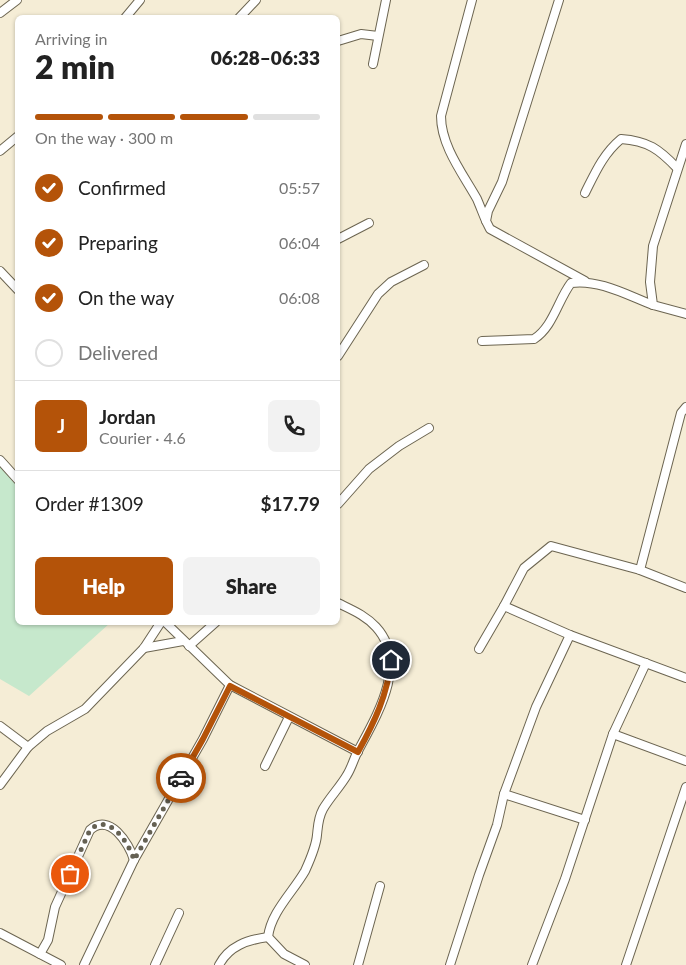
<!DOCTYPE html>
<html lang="en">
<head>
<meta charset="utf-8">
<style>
  body { margin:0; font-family:Lato,sans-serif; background:#f2f2f2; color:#222; height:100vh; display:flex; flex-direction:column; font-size:19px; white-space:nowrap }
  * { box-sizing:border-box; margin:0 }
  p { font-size:16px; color:#767676 }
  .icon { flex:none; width:28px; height:28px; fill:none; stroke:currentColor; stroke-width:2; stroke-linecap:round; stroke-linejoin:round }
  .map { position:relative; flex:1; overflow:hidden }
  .details { position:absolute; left:15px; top:15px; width:325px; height:610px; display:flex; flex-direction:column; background:#fff; border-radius:8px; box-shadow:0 1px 4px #0004 }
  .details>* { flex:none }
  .pin { position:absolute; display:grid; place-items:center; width:42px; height:42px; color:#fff; margin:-21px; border:2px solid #fff; border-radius:50%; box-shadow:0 1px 5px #0007 }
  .courier { position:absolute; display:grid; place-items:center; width:50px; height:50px; margin:-25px; border:4px solid #b45309; border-radius:50%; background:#fff; color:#222; box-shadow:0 1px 6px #0007 }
  .headline em { font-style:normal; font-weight:800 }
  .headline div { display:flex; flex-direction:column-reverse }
  .headline { display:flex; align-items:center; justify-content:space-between; height:85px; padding:0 20px }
  h1 { font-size:32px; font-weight:800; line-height:38px }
  .bar { display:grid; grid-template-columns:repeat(4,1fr); gap:8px 5px; align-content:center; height:60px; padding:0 20px }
  .bar i { height:6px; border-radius:4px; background:#e0e0e0 }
  .bar .on { background:#b45309 }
  .bar p { grid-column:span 4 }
  .line { display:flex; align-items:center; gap:12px; padding:0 20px; border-top:1px solid #e0e0e0 }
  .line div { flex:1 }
  .round { display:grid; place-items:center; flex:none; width:52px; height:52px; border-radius:8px; background:#f2f2f2 }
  ol { padding:0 20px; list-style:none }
  li { display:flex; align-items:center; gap:15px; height:55px }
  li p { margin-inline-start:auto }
  li .icon { padding:5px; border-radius:50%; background:#b45309; color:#fff; stroke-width:4 }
  li:last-child { color:#767676 }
  li i { width:28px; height:28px; border:2px solid #e0e0e0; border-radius:50% }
  .button { display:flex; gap:10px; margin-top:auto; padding:10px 20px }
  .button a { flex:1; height:58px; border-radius:8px; background:#b45309; color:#fff; font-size:20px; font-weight:800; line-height:58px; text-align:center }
  .button a+a { background:#f2f2f2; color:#222 }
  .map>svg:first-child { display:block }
  .green { fill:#c6e8cc }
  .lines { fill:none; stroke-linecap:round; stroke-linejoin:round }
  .minor-casing { stroke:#6c6551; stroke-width:10 }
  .minor { stroke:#fff; stroke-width:8 }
  .done { stroke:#656153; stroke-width:5; stroke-dasharray:0 9 }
  .route { stroke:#b45309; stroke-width:6 }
</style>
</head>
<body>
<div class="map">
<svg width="686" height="965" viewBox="0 0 686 965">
  <rect width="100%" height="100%" fill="#f5edd6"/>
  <path class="green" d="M 0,462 L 17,481 L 18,622 L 110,623 L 29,696 L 0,679 Z"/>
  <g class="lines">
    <g class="minor-casing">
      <g id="minor">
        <path d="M 472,0 L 441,116 C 441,146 463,174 477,199 C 480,206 483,214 486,221"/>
        <path d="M 559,0 L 502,182 L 488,211 L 486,221 L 490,229 L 585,281"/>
        <path d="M 0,13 L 17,0"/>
        <path d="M 125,18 L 140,0"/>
        <path d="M 239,18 L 256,0"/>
        <path d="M 338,41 L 361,34 L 378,36"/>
        <path d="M 373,64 L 386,0"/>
        <path d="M 686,144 L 653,246 L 650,282 L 653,305 L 686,314"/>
        <path d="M 0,151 L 18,136"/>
        <path d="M 585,193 C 595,173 603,154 621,139 C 648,141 659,149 677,168"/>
        <path d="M 338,239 L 369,223"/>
        <path d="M 0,271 L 18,290"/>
        <path d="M 482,341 L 534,339 C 553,327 558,300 571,283 C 599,279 627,295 653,305"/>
        <path d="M 338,356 L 378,294 L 391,282 L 424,265"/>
        <path d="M 0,460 L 18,480"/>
        <path d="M 338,504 L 369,469 L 399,446 L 429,428"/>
        <path d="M 640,570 L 681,413 L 686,407"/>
        <path d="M 686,588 L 640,570 L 551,546 L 524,568 L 504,606 L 570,635 L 686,678"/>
        <path d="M 165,622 L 230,685 L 358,752"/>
        <path d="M 189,646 L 216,622"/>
        <path d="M 144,648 L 183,641"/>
        <path d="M 479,649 L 504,606"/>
        <path d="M 0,726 L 28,747"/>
        <path d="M 613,734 L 686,761"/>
        <path d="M 265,766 L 289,717"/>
        <path d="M 0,785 L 28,747 L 47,731 L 85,709 L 144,648 L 161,622"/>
        <path d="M 504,794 L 585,820"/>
        <path d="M 0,933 L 61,965"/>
        <path d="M 40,954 L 48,940 L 55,907 L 90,830 C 109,812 129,843 134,860"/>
        <path d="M 84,965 L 134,860 L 203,739 L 230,685"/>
        <path d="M 155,965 L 179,913"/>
        <path d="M 219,965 C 229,946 247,940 268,937"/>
        <path d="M 305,965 L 284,954 L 268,937 C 271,912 293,892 305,871 C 310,860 316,847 317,835 C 318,826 318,818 323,809 C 330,797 340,787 347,775 C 352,767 354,758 358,751 C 377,715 409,663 376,627 C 365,615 352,610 338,603"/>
        <path d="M 358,965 L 380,886"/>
        <path d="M 450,965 L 479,875 L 497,825 L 504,794 L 536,707 L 570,635"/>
        <path d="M 532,965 L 565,879 L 613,734 L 646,663"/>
        <path d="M 626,965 L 686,787"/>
      </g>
    </g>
    <use href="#minor" class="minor"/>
  </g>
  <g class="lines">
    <path class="done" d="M 70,874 L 90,830 C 109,812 129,843 134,860 L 181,778"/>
    <path class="route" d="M 181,778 L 203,739 L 230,686 L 358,752 C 374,723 388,694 391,660"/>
  </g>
</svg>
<div class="pin" style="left:70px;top:874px;background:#ea580c"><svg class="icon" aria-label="bag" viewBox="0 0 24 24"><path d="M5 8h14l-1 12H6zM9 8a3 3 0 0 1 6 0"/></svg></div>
<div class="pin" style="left:391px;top:660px;background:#1f2937"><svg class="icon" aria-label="home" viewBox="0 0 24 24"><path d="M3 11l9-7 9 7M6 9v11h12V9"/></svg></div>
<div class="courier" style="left:181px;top:778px"><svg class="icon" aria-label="car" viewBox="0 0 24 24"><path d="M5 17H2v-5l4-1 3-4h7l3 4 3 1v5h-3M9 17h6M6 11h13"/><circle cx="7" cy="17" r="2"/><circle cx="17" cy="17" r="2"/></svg></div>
<section class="details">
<div class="headline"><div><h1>2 min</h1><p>Arriving in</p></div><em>06:28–06:33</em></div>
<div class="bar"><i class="on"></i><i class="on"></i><i class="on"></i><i></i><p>On the way · 300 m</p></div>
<ol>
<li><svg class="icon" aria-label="check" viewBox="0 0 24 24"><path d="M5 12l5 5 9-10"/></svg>Confirmed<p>05:57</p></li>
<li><svg class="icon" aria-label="check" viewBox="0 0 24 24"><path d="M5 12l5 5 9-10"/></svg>Preparing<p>06:04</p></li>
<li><svg class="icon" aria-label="check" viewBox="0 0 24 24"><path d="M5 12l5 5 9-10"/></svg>On the way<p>06:08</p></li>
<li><i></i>Delivered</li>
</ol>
<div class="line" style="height:90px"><b class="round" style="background:#b45309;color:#fff">J</b><div><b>Jordan</b><p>Courier · 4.6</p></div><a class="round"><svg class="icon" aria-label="phone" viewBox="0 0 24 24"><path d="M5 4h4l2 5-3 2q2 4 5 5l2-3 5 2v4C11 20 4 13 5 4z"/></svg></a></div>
<div class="line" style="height:65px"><div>Order #1309</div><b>$17.79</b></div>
<div class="button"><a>Help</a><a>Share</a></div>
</section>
</div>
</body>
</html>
